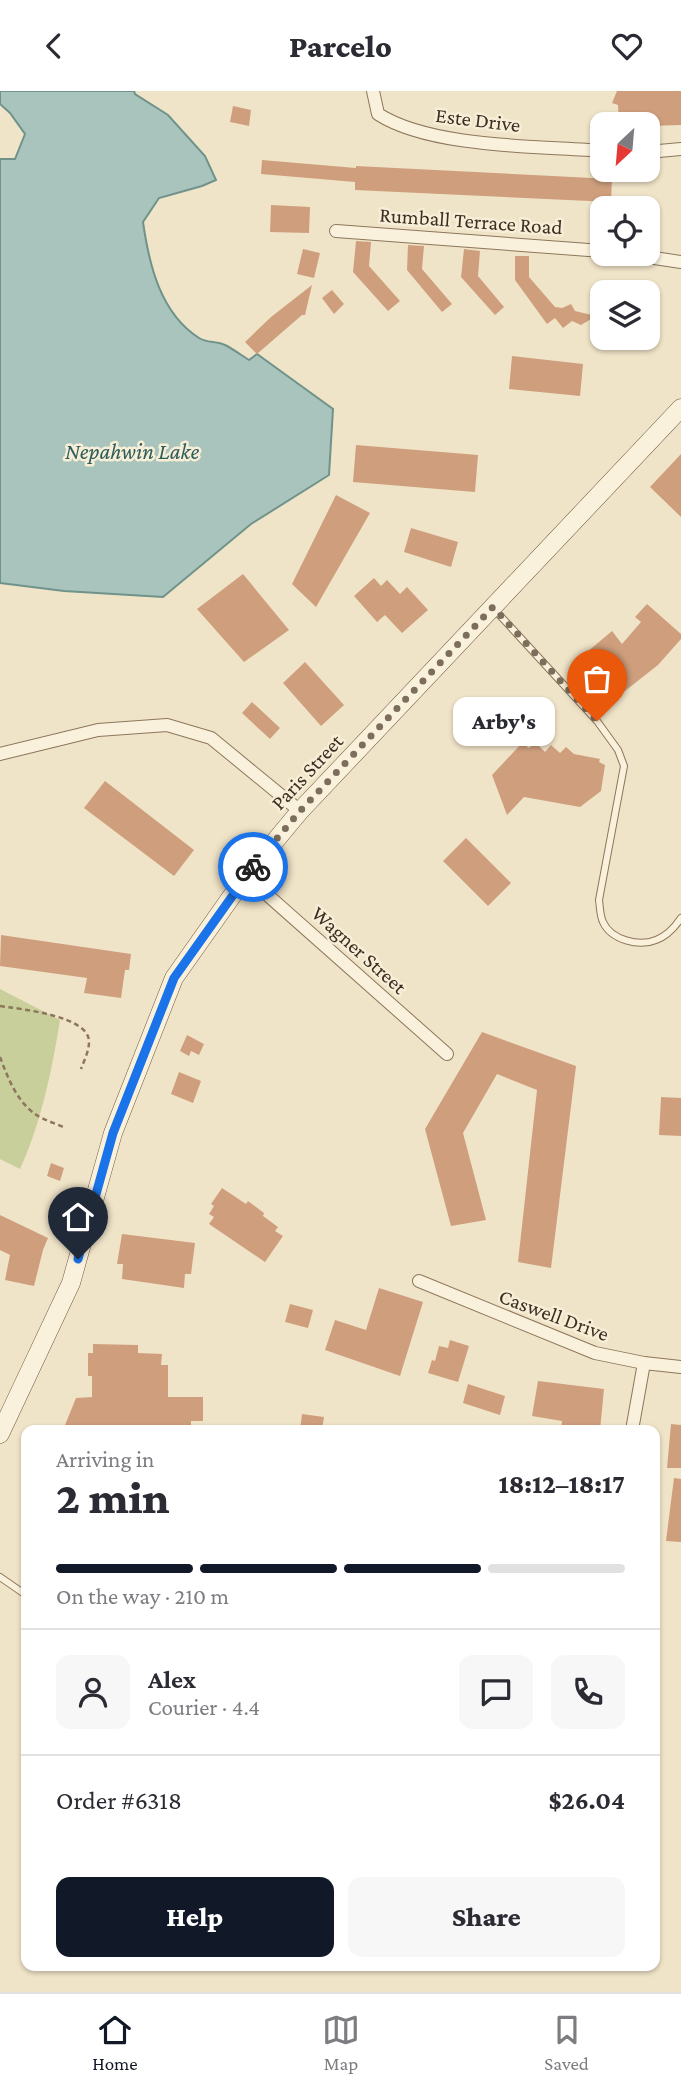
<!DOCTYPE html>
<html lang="en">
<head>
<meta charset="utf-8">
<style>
  body { margin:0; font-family:"Crimson Pro",serif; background:#f7f7f7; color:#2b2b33; height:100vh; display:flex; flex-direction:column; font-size:26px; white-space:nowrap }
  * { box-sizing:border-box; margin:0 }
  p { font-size:23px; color:#7c7c81 }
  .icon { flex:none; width:38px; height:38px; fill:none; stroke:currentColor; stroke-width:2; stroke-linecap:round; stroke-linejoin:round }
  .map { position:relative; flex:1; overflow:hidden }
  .panel { position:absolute; left:21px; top:1334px; width:639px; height:546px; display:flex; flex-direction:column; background:#fff; border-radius:14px; box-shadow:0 2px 5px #0004 }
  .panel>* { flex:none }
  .needle { width:46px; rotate:206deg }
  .tools { position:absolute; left:590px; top:21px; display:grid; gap:14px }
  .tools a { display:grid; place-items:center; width:70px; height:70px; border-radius:14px; background:#fff; box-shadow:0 2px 5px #0004; font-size:35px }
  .pin { position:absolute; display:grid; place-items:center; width:60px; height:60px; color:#fff; margin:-72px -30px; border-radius:50% 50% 50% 0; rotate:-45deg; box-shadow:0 0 7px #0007 }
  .pin .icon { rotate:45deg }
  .courier { position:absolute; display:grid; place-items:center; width:70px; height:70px; margin:-35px; border:5px solid #1a73e8; border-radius:50%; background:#fff; color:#222; box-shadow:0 2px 9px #0007 }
  .bubble { position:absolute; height:49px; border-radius:14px; background:#fff; box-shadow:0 2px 5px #0004; font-size:23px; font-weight:800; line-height:49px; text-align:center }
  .overview em { font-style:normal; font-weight:800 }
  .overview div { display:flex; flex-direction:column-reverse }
  .overview { display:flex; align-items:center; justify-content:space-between; height:119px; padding:0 35px }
  h1 { font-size:46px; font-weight:800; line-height:52px }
  .bar { display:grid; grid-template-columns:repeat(4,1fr); gap:10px 7px; align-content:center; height:84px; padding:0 35px }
  .bar i { height:9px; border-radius:5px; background:#e1e1e2 }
  .bar .active { background:#111827 }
  .bar p { grid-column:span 4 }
  .line { display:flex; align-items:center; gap:18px; padding:0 35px; border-top:2px solid #e1e1e2 }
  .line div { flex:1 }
  .round { display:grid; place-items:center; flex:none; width:74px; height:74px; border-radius:14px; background:#f7f7f7 }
  .button { display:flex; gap:14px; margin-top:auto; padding:14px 35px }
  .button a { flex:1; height:80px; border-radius:14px; background:#111827; color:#fff; font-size:28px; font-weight:800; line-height:80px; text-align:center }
  .button a+a { background:#f7f7f7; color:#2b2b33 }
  header { display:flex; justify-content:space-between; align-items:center; height:91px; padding:0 35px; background:#fff; font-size:32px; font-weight:800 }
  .dock { display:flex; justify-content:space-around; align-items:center; height:98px; border-top:2px solid #e1e1e2; background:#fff; font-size:19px; color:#7c7c81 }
  .dock a { display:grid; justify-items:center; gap:4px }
  .dock .active { color:#111827 }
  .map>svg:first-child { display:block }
  .green { fill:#c9cf9b }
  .water { fill:#a9c4bc; stroke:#6f938a; stroke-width:2 }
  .building { fill:#cf9f7d }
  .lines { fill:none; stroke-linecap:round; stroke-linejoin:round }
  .lane-casing { stroke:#8d765c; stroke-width:8 }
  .street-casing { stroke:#8d765c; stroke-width:14 }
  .secondary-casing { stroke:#6f573f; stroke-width:19 }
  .path { stroke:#8d765c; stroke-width:2.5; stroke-dasharray:5 3.5; stroke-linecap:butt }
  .lane { stroke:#faf1dc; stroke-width:6 }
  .street { stroke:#faf1dc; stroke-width:12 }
  .secondary { stroke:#faf1dc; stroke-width:18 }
  .done { stroke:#7c6e5b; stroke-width:7; stroke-dasharray:0 12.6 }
  .route { stroke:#1a73e8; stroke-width:9 }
  .labels { text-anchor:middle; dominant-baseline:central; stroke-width:5; stroke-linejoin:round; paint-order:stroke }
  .street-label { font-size:21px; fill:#3d2e20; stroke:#f7eed8 }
  .water-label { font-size:23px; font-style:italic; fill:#2f5d5a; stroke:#f7eed8 }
</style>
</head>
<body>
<header><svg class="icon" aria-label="back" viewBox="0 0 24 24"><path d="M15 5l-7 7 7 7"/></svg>Parcelo<svg class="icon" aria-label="heart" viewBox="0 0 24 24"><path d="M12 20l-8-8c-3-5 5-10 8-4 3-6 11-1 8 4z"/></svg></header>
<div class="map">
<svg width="681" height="1901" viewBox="0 0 681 1901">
  <rect width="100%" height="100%" fill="#f0e4c8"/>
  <path class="green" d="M 0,898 L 60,929 C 52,979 41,1032 20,1078 L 0,1068 Z"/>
  <path class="water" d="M 0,0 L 134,0 L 135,3 L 168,24 L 205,65 L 216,89 L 202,95 L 159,107 L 143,131 C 149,173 160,222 199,247 C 207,252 217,250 225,254 C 233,258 241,264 249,269 L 257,263 L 333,318 L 329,384 L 251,433 L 163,506 L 64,500 L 0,492 L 0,68 L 15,68 L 25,43 L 10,22 L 0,13 Z"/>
  <g class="building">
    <path d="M 617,0 L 681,0 L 681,34 L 648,35 L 648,33 L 619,33 L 618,14 L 612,12 Z"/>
    <path d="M 233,15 L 251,19 L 249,35 L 230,31 Z"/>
    <path d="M 262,69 L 356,77 L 356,75 L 612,88 L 611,111 L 355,99 L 355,91 L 261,83 Z"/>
    <path d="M 271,114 L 310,116 L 309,142 L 270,141 Z"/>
    <path d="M 356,150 L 371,151 L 369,175 L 400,210 L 388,220 L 353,181 Z"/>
    <path d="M 408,154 L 424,155 L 422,178 L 452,213 L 442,221 L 407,179 Z"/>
    <path d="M 303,158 L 320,162 L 314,187 L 297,183 Z"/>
    <path d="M 464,158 L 480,160 L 478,185 L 504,216 L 495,224 L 461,186 Z"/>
    <path d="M 515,165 L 529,165 L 529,186 L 555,216 L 562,217 L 571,213 L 575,220 L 596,225 L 581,234 L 572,230 L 563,237 L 555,227 L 547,233 L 515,189 Z"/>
    <path d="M 312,194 L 305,224 L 302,224 L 257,263 L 245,251 L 271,226 Z"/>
    <path d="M 332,199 L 344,213 L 334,223 L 322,207 Z"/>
    <path d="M 512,265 L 583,273 L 580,305 L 509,298 Z"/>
    <path d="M 356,354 L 478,364 L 475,401 L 353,391 Z"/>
    <path d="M 681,363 L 681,426 L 650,396 Z"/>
    <path d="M 336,404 L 370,422 L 316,516 L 292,493 Z"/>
    <path d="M 411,437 L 458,451 L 451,476 L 404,461 Z"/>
    <path d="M 243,483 L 289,539 L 244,571 L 197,518 Z"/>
    <path d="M 374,487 L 381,495 L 387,489 L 400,503 L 407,496 L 428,519 L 402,542 L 385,524 L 377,531 L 354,505 Z"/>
    <path d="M 647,513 L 681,543 L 681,548 L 658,574 L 607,614 L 574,572 L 612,540 L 622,553 L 641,531 L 635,526 Z"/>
    <path d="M 305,571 L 344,614 L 321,635 L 283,592 Z"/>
    <path d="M 252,611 L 280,637 L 270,648 L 242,622 Z"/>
    <path d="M 535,651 L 545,661 L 551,654 L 560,662 L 566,656 L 574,663 L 600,668 L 599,671 L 605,674 L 601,700 L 580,716 L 524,706 L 507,724 L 492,684 L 522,652 L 529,657 Z"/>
    <path d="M 105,690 L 194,759 L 174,785 L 84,717 Z"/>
    <path d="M 466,747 L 511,792 L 488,815 L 443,770 Z"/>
    <path d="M 1,844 L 131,863 L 129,879 L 125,879 L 121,907 L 84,902 L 87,887 L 0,875 Z"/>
    <path d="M 482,941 L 576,975 L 551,1177 L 518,1171 L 537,999 L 497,983 L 463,1042 L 486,1129 L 451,1135 L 425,1038 Z"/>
    <path d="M 187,944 L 204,953 L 199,964 L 191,960 L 189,965 L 180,960 Z"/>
    <path d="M 179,981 L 201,990 L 193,1012 L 171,1003 Z"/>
    <path d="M 661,1006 L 681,1007 L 681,1045 L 659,1044 Z"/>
    <path d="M 51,1072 L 64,1077 L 60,1090 L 47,1085 Z"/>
    <path d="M 222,1097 L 246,1113 L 248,1110 L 264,1122 L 263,1125 L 278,1136 L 275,1140 L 283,1145 L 265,1171 L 209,1133 L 214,1126 L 209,1123 L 214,1115 L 211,1113 Z"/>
    <path d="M 0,1124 L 48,1147 L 43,1159 L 34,1195 L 5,1189 L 10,1164 L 0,1159 Z"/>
    <path d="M 122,1143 L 195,1152 L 191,1183 L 185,1183 L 184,1197 L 122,1188 L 123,1173 L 117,1173 Z"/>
    <path d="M 379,1197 L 423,1211 L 400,1285 L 325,1259 L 335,1229 L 366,1239 Z"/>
    <path d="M 290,1213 L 313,1219 L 308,1237 L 285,1231 Z"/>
    <path d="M 450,1249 L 469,1255 L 458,1291 L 428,1282 L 432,1269 L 435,1270 L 439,1255 L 448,1257 Z"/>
    <path d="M 93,1253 L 138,1254 L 138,1262 L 162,1263 L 161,1274 L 168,1274 L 168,1306 L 203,1306 L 203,1330 L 191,1330 L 191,1339 L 77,1339 L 65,1334 L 76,1307 L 92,1306 L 92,1285 L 88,1285 L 88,1262 L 93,1262 Z"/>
    <path d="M 538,1290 L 604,1298 L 600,1339 L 561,1339 L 562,1330 L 532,1325 Z"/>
    <path d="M 468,1293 L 505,1305 L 500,1324 L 463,1312 Z"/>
    <path d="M 302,1323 L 324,1326 L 322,1339 L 300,1339 Z"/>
    <path d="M 671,1333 L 681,1334 L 681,1377 L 667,1377 Z"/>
    <path d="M 674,1387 L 681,1388 L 681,1451 L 666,1450 Z"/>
  </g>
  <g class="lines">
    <g class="lane-casing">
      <g id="lane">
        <path d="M 494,518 L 597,630 L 618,659 L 624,675 L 599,809 C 600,816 600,825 603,831 C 611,849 639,856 656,849 C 667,845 675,836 681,827"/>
        <path d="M 0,1486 L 26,1504"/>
      </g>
    </g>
    <g class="street-casing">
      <g id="street">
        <path d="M 373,0 L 378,23 C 431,57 539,55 602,60"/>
        <path d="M 648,61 L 681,58"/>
        <path d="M 336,140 L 602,160"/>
        <path d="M 628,163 L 681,171"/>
        <path d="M 0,663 L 98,639 L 167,634 L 211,647 L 300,720"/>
        <path d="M 246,785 L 447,963"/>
        <path d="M 419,1190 L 595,1262 L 644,1272 L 681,1276"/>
        <path d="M 632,1339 L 644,1272"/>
      </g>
    </g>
    <g class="secondary-casing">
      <path id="secondary" d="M 0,1343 L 71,1192 L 113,1042 L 174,887 L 246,785 L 300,720 L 681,317"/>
    </g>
    <g class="path">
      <path d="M 0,915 C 20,918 90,925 89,951 C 89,960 84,970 81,978"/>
      <path d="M 0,966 C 8,987 16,1009 35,1023 C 43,1029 55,1032 65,1037"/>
    </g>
    <use href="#lane" class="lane"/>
    <use href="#street" class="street"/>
    <use href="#secondary" class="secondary"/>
  </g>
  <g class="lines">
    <path class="done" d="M 253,776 L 300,720 L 493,516 L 597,630"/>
    <path class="route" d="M 78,1168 L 113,1042 L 174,887 L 253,776"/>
  </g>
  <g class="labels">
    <g class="street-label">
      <text transform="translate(478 29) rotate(7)">Este Drive</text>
      <text transform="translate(471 130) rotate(4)">Rumball Terrace Road</text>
      <text transform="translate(307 681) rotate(-47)">Paris Street</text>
      <text transform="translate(359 859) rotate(42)">Wagner Street</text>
      <text transform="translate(554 1224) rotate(20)">Caswell Drive</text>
    </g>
    <g class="water-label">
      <text x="132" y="360">Nepahwin Lake</text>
    </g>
  </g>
</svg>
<div class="tools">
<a><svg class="needle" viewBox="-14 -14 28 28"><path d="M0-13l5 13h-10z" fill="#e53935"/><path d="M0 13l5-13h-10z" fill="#7c7c81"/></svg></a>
<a><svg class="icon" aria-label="locate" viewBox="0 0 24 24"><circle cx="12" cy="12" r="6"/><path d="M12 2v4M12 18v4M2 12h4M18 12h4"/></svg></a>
<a><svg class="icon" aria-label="layers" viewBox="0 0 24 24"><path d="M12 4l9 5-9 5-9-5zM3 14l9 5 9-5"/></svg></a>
</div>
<div class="pin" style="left:597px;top:630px;background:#ea580c"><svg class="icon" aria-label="bag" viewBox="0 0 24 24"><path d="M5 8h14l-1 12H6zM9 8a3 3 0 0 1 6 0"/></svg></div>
<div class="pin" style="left:78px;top:1168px;background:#1f2937"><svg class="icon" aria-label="home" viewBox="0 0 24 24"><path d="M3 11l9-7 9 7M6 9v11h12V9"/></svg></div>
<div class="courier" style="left:253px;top:776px"><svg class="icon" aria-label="bike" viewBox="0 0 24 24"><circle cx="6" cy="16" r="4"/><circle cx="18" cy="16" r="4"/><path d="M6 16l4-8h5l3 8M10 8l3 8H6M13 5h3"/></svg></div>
<div class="bubble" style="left:453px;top:606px;width:102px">Arby's</div>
<section class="panel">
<div class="overview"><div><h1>2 min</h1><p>Arriving in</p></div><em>18:12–18:17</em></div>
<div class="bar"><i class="active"></i><i class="active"></i><i class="active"></i><i></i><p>On the way · 210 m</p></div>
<div class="line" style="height:126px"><a class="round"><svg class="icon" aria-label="person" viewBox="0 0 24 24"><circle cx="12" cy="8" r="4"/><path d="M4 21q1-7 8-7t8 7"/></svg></a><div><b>Alex</b><p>Courier · 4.4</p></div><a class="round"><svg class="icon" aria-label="chat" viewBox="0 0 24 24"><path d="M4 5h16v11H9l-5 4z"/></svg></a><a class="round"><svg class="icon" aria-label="phone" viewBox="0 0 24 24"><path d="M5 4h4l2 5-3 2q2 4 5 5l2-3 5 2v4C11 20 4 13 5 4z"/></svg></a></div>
<div class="line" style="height:91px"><div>Order #6318</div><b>$26.04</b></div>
<div class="button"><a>Help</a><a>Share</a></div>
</section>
</div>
<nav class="dock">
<a class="active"><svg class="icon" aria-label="home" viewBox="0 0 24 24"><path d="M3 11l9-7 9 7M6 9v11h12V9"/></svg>Home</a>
<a><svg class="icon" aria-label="map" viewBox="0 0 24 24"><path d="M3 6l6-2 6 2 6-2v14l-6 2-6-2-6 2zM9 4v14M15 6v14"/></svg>Map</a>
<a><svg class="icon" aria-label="saved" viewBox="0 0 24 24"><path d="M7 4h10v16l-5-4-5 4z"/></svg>Saved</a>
</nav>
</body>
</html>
